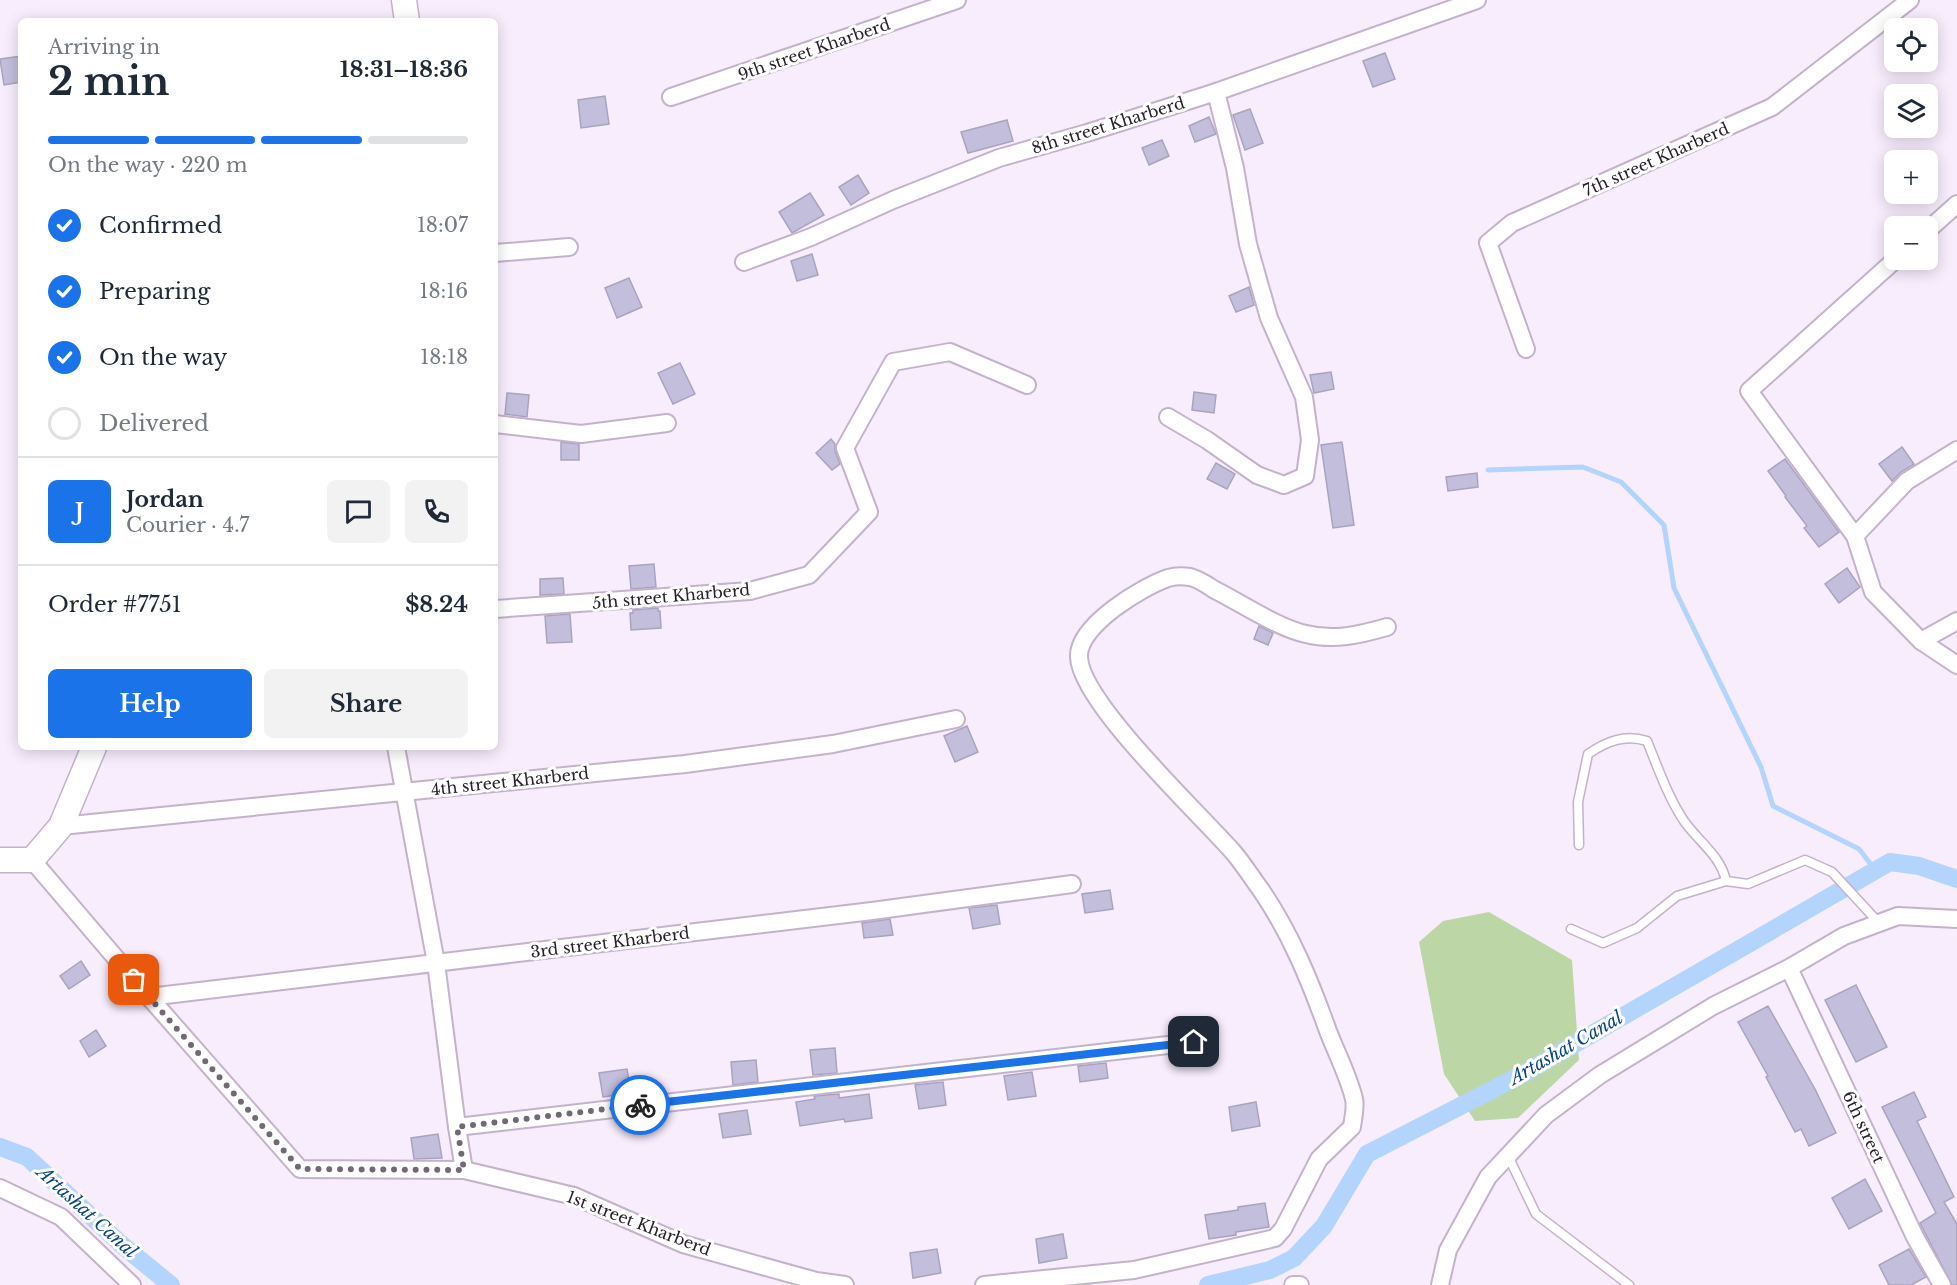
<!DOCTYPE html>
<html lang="en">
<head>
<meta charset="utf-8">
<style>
  body { margin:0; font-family:"Libre Baskerville",serif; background:#f2f2f3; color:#1f2937; height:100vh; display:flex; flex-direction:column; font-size:22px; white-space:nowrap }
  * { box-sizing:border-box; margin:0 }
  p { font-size:20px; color:#747a83 }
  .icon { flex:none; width:33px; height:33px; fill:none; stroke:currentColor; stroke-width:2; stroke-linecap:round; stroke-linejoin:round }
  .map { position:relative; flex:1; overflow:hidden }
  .panel { position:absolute; left:18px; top:18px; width:480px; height:732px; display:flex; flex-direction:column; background:#fff; border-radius:9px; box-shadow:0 3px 15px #0003 }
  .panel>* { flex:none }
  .controls { position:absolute; left:1884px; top:18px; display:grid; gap:12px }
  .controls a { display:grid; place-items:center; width:54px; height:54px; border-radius:9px; background:#fff; box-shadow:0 3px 15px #0003; font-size:30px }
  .pin { position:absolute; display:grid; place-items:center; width:51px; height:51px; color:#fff; margin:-26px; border-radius:12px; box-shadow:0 3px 9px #0006 }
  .courier { position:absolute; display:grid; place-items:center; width:60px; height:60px; margin:-30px; border:4px solid #1a73e8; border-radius:50%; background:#fff; color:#222; box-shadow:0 2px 8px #0007 }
  .head em { font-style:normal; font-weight:800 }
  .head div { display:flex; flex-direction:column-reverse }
  .head { display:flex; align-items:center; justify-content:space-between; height:102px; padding:0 30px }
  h1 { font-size:39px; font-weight:800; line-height:45px }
  .bar { display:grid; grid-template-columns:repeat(4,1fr); gap:9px 6px; align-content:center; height:72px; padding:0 30px }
  .bar i { height:8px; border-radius:4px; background:#e0e1e3 }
  .bar .on { background:#1a73e8 }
  .bar p { grid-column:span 4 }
  .line { display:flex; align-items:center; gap:15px; padding:0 30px; border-top:2px solid #e0e1e3 }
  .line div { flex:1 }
  .round { display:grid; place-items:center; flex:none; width:63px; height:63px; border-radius:9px; background:#f2f2f3 }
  ol { padding:0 30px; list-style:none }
  li { display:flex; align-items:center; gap:18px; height:66px }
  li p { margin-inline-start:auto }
  li .icon { padding:6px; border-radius:50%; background:#1a73e8; color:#fff; stroke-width:4 }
  li:last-child { color:#747a83 }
  li i { width:33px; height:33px; border:3px solid #e0e1e3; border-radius:50% }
  .primary-button { display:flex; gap:12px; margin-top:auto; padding:12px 30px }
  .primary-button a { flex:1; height:69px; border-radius:9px; background:#1a73e8; color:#fff; font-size:24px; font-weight:800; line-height:69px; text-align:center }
  .primary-button a+a { background:#f2f2f3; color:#1f2937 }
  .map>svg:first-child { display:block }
  .green { fill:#bcd7a5 }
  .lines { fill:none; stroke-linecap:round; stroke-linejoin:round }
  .stream { stroke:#b2d4fd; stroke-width:5 }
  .canal { stroke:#b2d4fd; stroke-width:18 }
  .building { fill:#c2bedb; stroke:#a8a4c0; stroke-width:1.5 }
  .lane-casing { stroke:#c4b2cc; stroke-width:11 }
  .street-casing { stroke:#c4b2cc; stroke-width:20 }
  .secondary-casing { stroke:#c4b2cc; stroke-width:27 }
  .lane { stroke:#fff; stroke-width:8 }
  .street { stroke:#fff; stroke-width:16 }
  .secondary { stroke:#fff; stroke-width:24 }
  .done { stroke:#716975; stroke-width:6; stroke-dasharray:0 10.8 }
  .route { stroke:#1a73e8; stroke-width:8 }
  .labels { text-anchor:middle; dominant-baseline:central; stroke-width:6; stroke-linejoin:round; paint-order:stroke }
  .street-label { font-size:16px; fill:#29222c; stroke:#fff }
  .water-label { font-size:18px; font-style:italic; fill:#0a4782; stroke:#fff }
</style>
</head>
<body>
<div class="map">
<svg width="1957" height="1285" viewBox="0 0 1957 1285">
  <rect width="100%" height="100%" fill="#f8edfd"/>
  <path class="green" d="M 1489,912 L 1572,960 L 1579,1060 L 1518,1118 L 1475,1121 L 1444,1074 L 1419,942 L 1443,921 Z"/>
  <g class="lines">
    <path class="stream" d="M 1488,470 L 1583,467 L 1621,482 L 1664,525 L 1674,588 L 1761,767 L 1773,806 L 1859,849 L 1876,871"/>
    <g class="canal">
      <path d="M 0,1147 L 27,1157 L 122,1245 L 171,1285"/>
      <path d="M 1208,1285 L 1270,1270 L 1294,1258 L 1324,1226 L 1367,1154 L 1523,1074 L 1890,862 L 1919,866 L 1957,879"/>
    </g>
  </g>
  <g class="building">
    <path d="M 1385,53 L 1395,79 L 1373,87 L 1363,61 Z"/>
    <path d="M 21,56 L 21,82 L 4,85 L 0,59 Z"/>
    <path d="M 605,96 L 609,124 L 581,128 L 578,100 Z"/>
    <path d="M 1250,109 L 1263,143 L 1245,150 L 1233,115 Z"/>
    <path d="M 1209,117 L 1216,134 L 1195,142 L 1189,126 Z"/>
    <path d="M 1007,120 L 1013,141 L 968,153 L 961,132 Z"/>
    <path d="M 1162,140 L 1169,156 L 1149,165 L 1142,148 Z"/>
    <path d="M 858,175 L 869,193 L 851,205 L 839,187 Z"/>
    <path d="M 810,193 L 824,215 L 792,233 L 779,212 Z"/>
    <path d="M 812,254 L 818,275 L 797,281 L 791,261 Z"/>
    <path d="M 629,278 L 642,307 L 617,318 L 605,288 Z"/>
    <path d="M 1249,287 L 1254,305 L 1236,312 L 1229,296 Z"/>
    <path d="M 680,363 L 695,394 L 673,404 L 658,373 Z"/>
    <path d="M 1331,372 L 1334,389 L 1314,393 L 1310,375 Z"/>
    <path d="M 1194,392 L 1216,395 L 1214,413 L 1192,410 Z"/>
    <path d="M 507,393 L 529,395 L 527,417 L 505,414 Z"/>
    <path d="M 831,439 L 835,444 L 835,451 L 840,464 L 832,470 L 816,453 Z"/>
    <path d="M 561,442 L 579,444 L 579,460 L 561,460 Z"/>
    <path d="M 1342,442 L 1354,525 L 1333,528 L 1321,445 Z"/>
    <path d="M 1902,447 L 1914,464 L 1901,472 L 1892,481 L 1879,464 Z"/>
    <path d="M 1785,459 L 1839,532 L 1819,547 L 1804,528 L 1807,526 L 1785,497 L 1786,496 L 1768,471 Z"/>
    <path d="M 1216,463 L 1235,474 L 1227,489 L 1207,479 Z"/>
    <path d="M 1477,473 L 1478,487 L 1448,491 L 1446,477 Z"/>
    <path d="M 654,564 L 656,587 L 631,589 L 629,566 Z"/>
    <path d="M 1847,568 L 1860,587 L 1839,603 L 1825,584 Z"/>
    <path d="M 563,578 L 564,594 L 540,595 L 540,579 Z"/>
    <path d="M 658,608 L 658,611 L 660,611 L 661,628 L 631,630 L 630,613 L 633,613 L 633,610 Z"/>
    <path d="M 570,614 L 572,642 L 547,643 L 545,616 Z"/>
    <path d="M 1259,626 L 1273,633 L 1268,645 L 1254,639 Z"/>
    <path d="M 967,726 L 978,752 L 955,762 L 944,736 Z"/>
    <path d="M 1110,890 L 1113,909 L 1085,913 L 1082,894 Z"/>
    <path d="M 997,905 L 1000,924 L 973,929 L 969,908 Z"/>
    <path d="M 890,919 L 893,935 L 864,938 L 862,923 Z"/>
    <path d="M 81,961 L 90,975 L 69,989 L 60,976 Z"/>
    <path d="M 1856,985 L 1887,1047 L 1856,1062 L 1825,1000 Z"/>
    <path d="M 1768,1006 L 1815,1089 L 1836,1133 L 1809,1146 L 1801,1129 L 1795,1132 L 1766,1077 L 1768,1076 L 1738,1022 Z"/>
    <path d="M 96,1030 L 106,1046 L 89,1057 L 80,1041 Z"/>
    <path d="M 835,1048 L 837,1073 L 813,1075 L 810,1050 Z"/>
    <path d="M 756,1060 L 758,1082 L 733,1085 L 731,1062 Z"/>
    <path d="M 1106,1063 L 1108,1078 L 1080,1082 L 1078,1066 Z"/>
    <path d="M 627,1069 L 631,1093 L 603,1097 L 599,1073 Z"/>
    <path d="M 1032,1072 L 1036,1096 L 1008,1100 L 1004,1076 Z"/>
    <path d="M 943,1082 L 946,1105 L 919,1109 L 915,1085 Z"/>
    <path d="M 1914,1092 L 1926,1117 L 1917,1121 L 1954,1197 L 1944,1202 L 1957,1224 L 1957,1285 L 1952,1285 L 1920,1223 L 1936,1213 L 1882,1107 Z"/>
    <path d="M 839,1094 L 839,1098 L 869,1094 L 872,1118 L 845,1122 L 844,1119 L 800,1126 L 796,1102 L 815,1099 L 814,1096 Z"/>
    <path d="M 1256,1102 L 1260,1126 L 1232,1131 L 1229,1107 Z"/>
    <path d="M 747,1110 L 751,1134 L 723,1138 L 719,1114 Z"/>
    <path d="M 438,1134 L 442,1158 L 414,1159 L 411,1138 Z"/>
    <path d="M 1865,1179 L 1882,1211 L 1849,1229 L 1832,1198 Z"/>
    <path d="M 1265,1203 L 1269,1227 L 1236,1232 L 1236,1235 L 1209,1239 L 1205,1215 L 1238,1210 L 1238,1207 Z"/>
    <path d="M 1063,1234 L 1067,1258 L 1039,1263 L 1036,1239 Z"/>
    <path d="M 937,1249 L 941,1273 L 913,1278 L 910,1253 Z"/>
    <path d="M 1909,1249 L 1926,1277 L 1911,1285 L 1889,1285 L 1879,1265 Z"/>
  </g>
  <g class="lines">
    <g class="lane-casing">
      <g id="lane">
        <path d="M 1579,845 L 1578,802 L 1588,754 C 1607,741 1625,734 1647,741 C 1658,768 1668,797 1684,821 C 1698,841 1721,856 1726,881"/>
        <path d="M 1571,929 L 1603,943 L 1637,928 L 1677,896 L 1726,881 L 1748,884 L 1805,860 L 1832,872 L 1879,923"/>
        <path d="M 1508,1156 L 1536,1214 L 1629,1285"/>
      </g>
    </g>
    <g class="street-casing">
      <g id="street">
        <path d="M 671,97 L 957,0"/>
        <path d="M 1928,230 L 1957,204"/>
        <path d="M 495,253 L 569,247"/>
        <path d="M 1895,260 L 1749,391 L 1855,536 L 1873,592 L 1921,641 L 1957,665"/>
        <path d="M 744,262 L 811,237 L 893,200 L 999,158 L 1087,133 L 1216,92 L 1477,0"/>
        <path d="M 1526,349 L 1488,243 L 1512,223 L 1772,107 L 1910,0"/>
        <path d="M 1168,417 L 1207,440 L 1257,475 L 1284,485 L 1305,476 L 1310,440 L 1304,397 L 1269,318 L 1248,244 L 1235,168 L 1216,92"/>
        <path d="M 495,424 L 581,434 L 667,423"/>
        <path d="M 1855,536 L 1907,481 L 1957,450"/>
        <path d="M 495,609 L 750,591 L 809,575 L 869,512 L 845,448 L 893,362 L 950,352 L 1027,385"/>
        <path d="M 1921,641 L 1957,621"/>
        <path d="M 396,747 L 436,963 L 457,1127"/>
        <path d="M 61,826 L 685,764 L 833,744 L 956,719"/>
        <path d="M 32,860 L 149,997 L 300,1169 L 464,1170 L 574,1196 L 683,1244 L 816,1281 L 845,1285"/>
        <path d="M 1789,968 L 1915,1237 L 1942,1285"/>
        <path d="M 149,997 L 872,911 L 1072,884"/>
        <path d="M 464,1170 L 457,1127 L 1194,1042"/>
        <path d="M 0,1188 L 61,1217 L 132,1285"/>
        <path d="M 984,1285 L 1134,1270 L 1275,1238 L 1283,1229 L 1319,1159 L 1352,1127 C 1353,1118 1356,1108 1354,1099 C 1349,1077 1336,1052 1328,1031 C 1310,981 1291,934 1261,890 C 1252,878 1244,865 1234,853 C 1201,815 1080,702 1079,657 C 1077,626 1142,587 1168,578 C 1175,576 1183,576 1190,577 C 1199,579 1207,585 1215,590 C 1241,603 1278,628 1306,634 C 1334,641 1359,635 1387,627"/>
        <path d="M 1293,1285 L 1300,1285"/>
        <path d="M 1440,1285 L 1448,1250 L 1488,1177 L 1546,1115 L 1600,1075 L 1713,1006 L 1789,968 L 1844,936 L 1898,916 L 1957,919"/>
      </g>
    </g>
    <g class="secondary-casing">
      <g id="secondary">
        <path d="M 404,0 L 407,21"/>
        <path d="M 0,860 L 32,860 L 61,826 L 94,747"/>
      </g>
    </g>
    <use href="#lane" class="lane"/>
    <use href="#street" class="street"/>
    <use href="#secondary" class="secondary"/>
  </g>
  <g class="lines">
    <path class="done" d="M 134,980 L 300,1169 L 464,1170 L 457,1127 L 640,1105"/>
    <path class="route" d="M 640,1105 L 1194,1042"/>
  </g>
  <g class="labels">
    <g class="street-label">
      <text transform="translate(814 49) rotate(-19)">9th street Kharberd</text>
      <text transform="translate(1108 125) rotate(-17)">8th street Kharberd</text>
      <text transform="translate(1656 159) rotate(-24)">7th street Kharberd</text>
      <text transform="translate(671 596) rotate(-5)">5th street Kharberd</text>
      <text transform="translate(510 781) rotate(-6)">4th street Kharberd</text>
      <text transform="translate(610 942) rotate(-7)">3rd street Kharberd</text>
      <text transform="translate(1864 1127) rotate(65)">6th street</text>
      <text transform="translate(639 1223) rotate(21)">1st street Kharberd</text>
    </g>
    <g class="water-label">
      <text transform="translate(1566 1048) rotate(-30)">Artashat Canal</text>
      <text transform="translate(87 1212) rotate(42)">Artashat Canal</text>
    </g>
  </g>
</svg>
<div class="controls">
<a><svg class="icon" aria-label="locate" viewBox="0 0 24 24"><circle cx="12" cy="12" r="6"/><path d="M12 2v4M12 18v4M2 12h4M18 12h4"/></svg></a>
<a><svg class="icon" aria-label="layers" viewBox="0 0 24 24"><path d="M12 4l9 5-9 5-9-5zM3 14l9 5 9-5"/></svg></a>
<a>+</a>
<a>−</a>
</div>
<div class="pin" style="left:134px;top:980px;background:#ea580c"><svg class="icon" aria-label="bag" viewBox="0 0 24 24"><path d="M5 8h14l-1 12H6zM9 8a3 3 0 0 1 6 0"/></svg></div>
<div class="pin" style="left:1194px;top:1042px;background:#1f2937"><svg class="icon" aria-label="home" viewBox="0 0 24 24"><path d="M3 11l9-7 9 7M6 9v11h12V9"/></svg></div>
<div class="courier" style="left:640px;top:1105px"><svg class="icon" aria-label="bike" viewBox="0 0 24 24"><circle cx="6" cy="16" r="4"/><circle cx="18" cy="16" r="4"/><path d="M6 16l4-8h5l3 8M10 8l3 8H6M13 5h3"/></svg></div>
<section class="panel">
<div class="head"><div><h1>2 min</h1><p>Arriving in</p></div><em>18:31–18:36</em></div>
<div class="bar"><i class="on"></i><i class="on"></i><i class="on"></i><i></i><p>On the way · 220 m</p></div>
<ol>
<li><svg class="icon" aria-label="check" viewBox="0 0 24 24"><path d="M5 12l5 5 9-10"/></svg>Confirmed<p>18:07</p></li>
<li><svg class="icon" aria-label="check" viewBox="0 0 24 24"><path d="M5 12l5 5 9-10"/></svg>Preparing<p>18:16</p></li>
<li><svg class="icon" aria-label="check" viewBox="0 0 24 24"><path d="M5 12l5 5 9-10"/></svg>On the way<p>18:18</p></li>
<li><i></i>Delivered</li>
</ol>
<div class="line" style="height:108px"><b class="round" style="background:#1a73e8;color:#fff">J</b><div><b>Jordan</b><p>Courier · 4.7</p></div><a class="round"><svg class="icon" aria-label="chat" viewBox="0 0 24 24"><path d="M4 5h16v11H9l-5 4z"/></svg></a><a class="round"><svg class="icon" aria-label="phone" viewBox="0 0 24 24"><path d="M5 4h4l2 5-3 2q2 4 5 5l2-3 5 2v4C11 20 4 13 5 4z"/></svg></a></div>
<div class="line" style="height:78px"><div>Order #7751</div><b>$8.24</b></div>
<div class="primary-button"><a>Help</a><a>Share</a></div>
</section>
</div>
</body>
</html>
